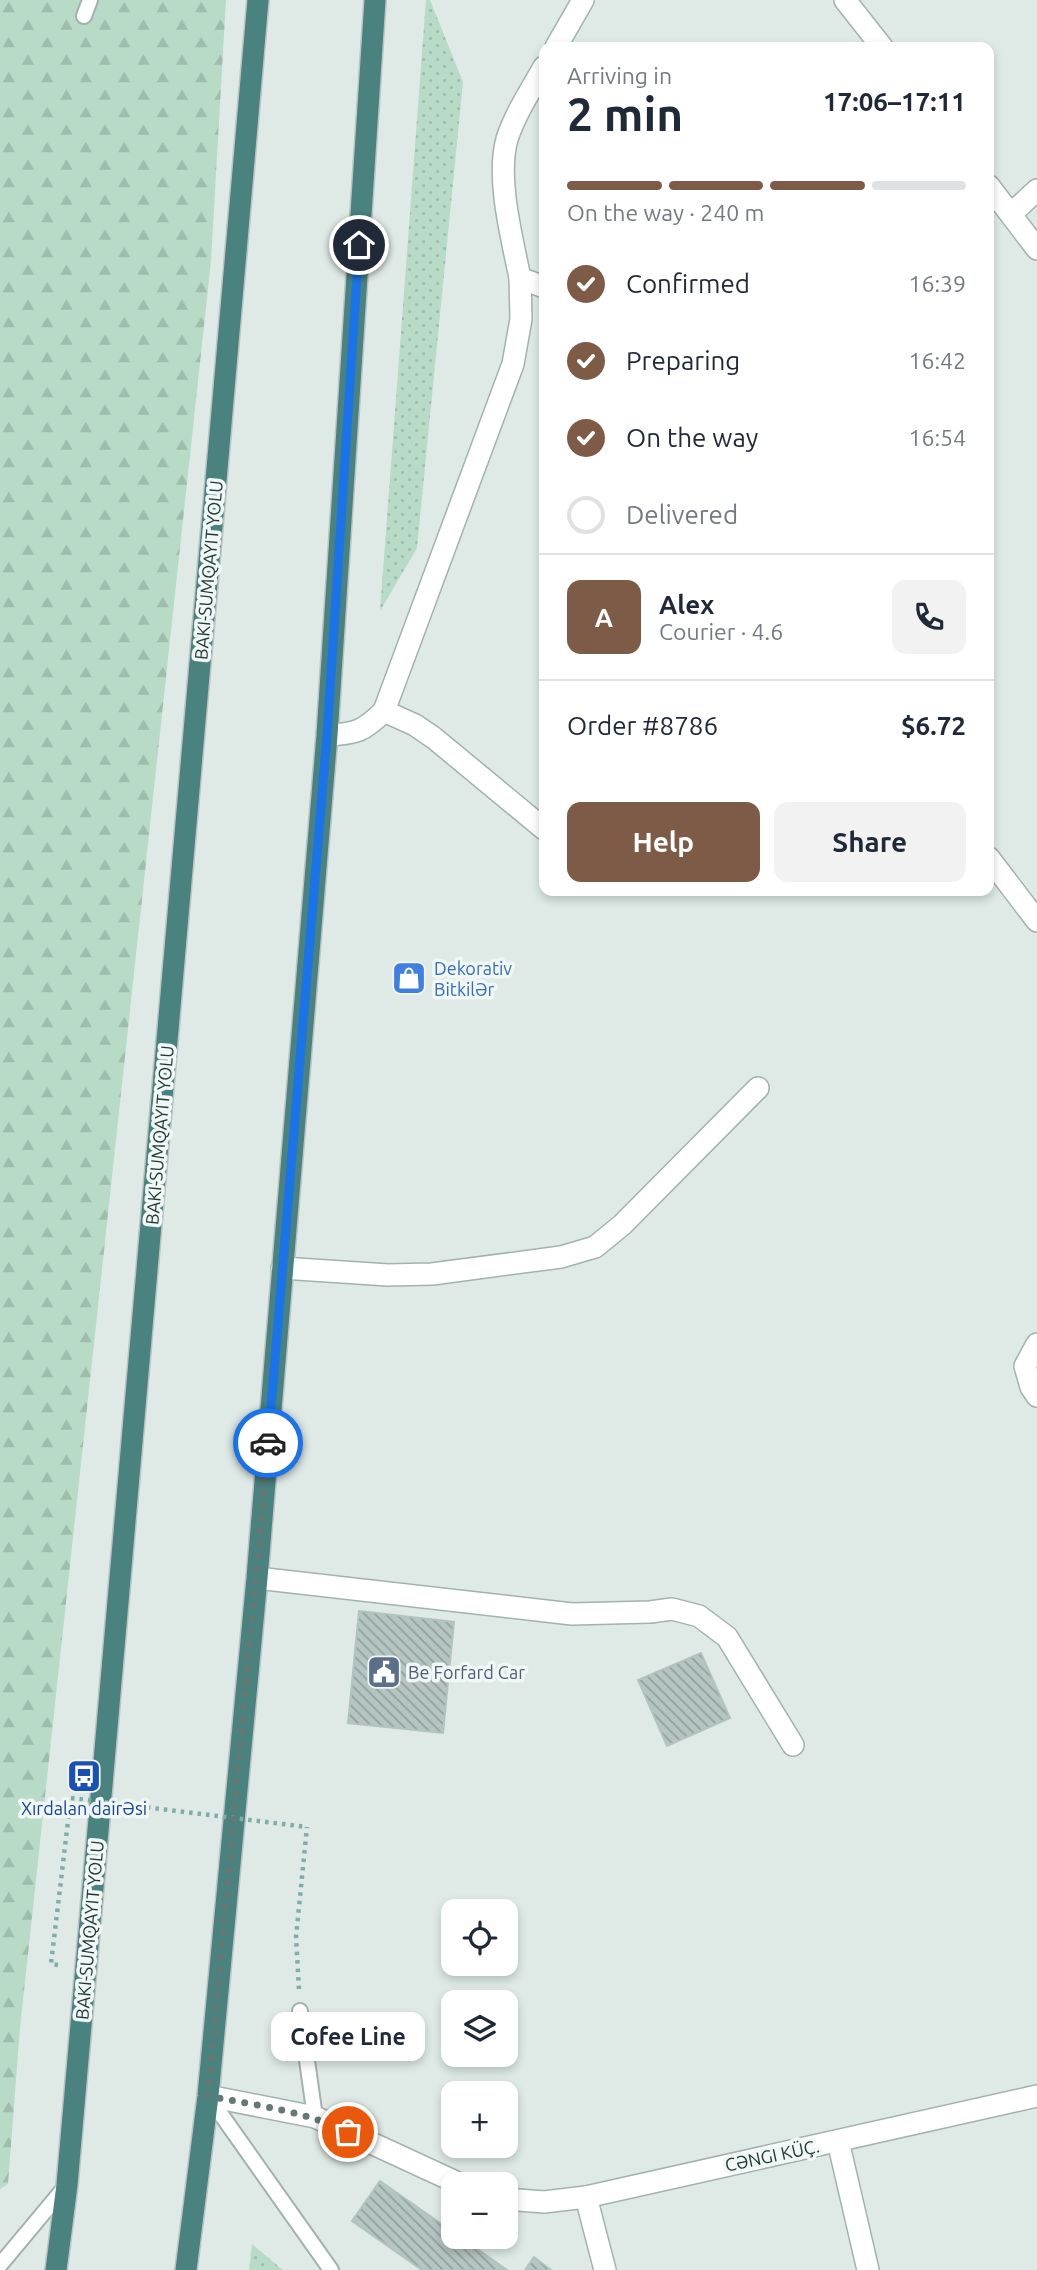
<!DOCTYPE html>
<html lang="en">
<head>
<meta charset="utf-8">
<style>
  body { margin:0; font-family:Ubuntu,sans-serif; background:#f2f2f3; color:#1f2937; height:100vh; display:flex; flex-direction:column; font-size:26px; white-space:nowrap }
  * { box-sizing:border-box; margin:0 }
  p { font-size:23px; color:#747a83 }
  .icon { flex:none; width:38px; height:38px; fill:none; stroke:currentColor; stroke-width:2; stroke-linecap:round; stroke-linejoin:round }
  .map { position:relative; flex:1; overflow:hidden }
  .sheet { position:absolute; left:539px; top:42px; width:455px; height:854px; display:flex; flex-direction:column; background:#fff; border-radius:14px; box-shadow:0 4px 10px #0003 }
  .sheet>* { flex:none }
  .buttons { position:absolute; left:441px; top:1899px; display:grid; gap:14px }
  .buttons a { display:grid; place-items:center; width:77px; height:77px; border-radius:14px; background:#fff; box-shadow:0 4px 10px #0003; font-size:35px }
  .pin { position:absolute; display:grid; place-items:center; width:60px; height:60px; color:#fff; margin:-30px; border:4px solid #fff; border-radius:50%; box-shadow:0 2px 7px #0007 }
  .courier { position:absolute; display:grid; place-items:center; width:70px; height:70px; margin:-35px; border:5px solid #1a73e8; border-radius:50%; background:#fff; color:#222; box-shadow:0 2px 9px #0007 }
  .bubble { position:absolute; height:49px; border-radius:14px; background:#fff; box-shadow:0 4px 10px #0003; font-size:23px; font-weight:600; line-height:49px; text-align:center }
  .summary em { font-style:normal; font-weight:600 }
  .summary div { display:flex; flex-direction:column-reverse }
  .summary { display:flex; align-items:center; justify-content:space-between; height:119px; padding:0 28px }
  h1 { font-size:46px; font-weight:600; line-height:52px }
  .bar { display:grid; grid-template-columns:repeat(4,1fr); gap:10px 7px; align-content:center; height:84px; padding:0 28px }
  .bar i { height:9px; border-radius:5px; background:#e0e1e3 }
  .bar .selected { background:#7d5b46 }
  .bar p { grid-column:span 4 }
  .line { display:flex; align-items:center; gap:18px; padding:0 28px; border-top:2px solid #e0e1e3 }
  .line div { flex:1 }
  .round { display:grid; place-items:center; flex:none; width:74px; height:74px; border-radius:14px; background:#f2f2f3 }
  ol { padding:0 28px; list-style:none }
  li { display:flex; align-items:center; gap:21px; height:77px }
  li p { margin-inline-start:auto }
  li .icon { padding:7px; border-radius:50%; background:#7d5b46; color:#fff; stroke-width:4 }
  li:last-child { color:#747a83 }
  li i { width:38px; height:38px; border:4px solid #e0e1e3; border-radius:50% }
  .primary-button { display:flex; gap:14px; margin-top:auto; padding:14px 28px }
  .primary-button a { flex:1; height:80px; border-radius:14px; background:#7d5b46; color:#fff; font-size:28px; font-weight:600; line-height:80px; text-align:center }
  .primary-button a+a { background:#f2f2f3; color:#1f2937 }
  .map>svg:first-child { display:block }
  .grass { fill:url(#grass-dots) }
  .forest { fill:url(#forest-firs) }
  .building { fill:url(#building-back-hatch); stroke:#b2c4bf; stroke-width:2 }
  .lines { fill:none; stroke-linecap:round; stroke-linejoin:round }
  .service-casing { stroke:#a2b2af; stroke-width:18 }
  .minor-casing { stroke:#a2b2af; stroke-width:24 }
  .trunk-casing { stroke:#bcc4c3; stroke-width:24 }
  .path { stroke:#80ada7; stroke-width:4.5; stroke-dasharray:3.5 5; stroke-linecap:butt }
  .service { stroke:#fff; stroke-width:14 }
  .minor { stroke:#fff; stroke-width:21 }
  .trunk { stroke:#49827f; stroke-width:21 }
  .path-bridge { stroke:#80ada7; stroke-width:4.5; stroke-dasharray:3.5 5; stroke-linecap:butt }
  .done { stroke:#647875; stroke-width:7; stroke-dasharray:0 12.6 }
  .route { stroke:#1a73e8; stroke-width:9 }
  .labels { text-anchor:middle; dominant-baseline:central; stroke-width:7; stroke-linejoin:round; paint-order:stroke }
  .street-label { font-size:18px; fill:#213a38; stroke:#f0f7f5 }
  .shop-label { font-size:18px; fill:#366cbe; stroke:#f0f7f5; text-anchor:start }
  .service-label { font-size:18px; fill:#4e5e75; stroke:#f0f7f5; text-anchor:start }
  .transit-label { font-size:18px; fill:#164399; stroke:#f0f7f5 }
</style>
</head>
<body>
<div class="map">
<svg width="1037" height="2270" viewBox="0 0 1037 2270">
  <defs>
    <pattern id="grass-dots" width="8" height="8" patternUnits="userSpaceOnUse" patternTransform="scale(1.75)"><rect width="8" height="8" fill="#b8dbc8"/><path d="M2 2h.1M6 6h.1" fill="none" stroke="#9ebdad" stroke-width="1.8" stroke-linecap="round"/></pattern>
    <pattern id="forest-firs" width="22" height="20" patternUnits="userSpaceOnUse" patternTransform="scale(1.75)"><rect width="22" height="20" fill="#b8dbc8"/><path d="M5 1l3.5 6h-7zM16 11l3.5 6h-7z" fill="#9ebdad"/></pattern>
    <pattern id="building-back-hatch" width="6" height="6" patternUnits="userSpaceOnUse" patternTransform="scale(1.75)"><rect width="6" height="6" fill="#b5c5c1"/><path d="M-1 5l2 2M0 0l6 6M5-1l2 2" fill="none" stroke="#93a19e"/></pattern>
  </defs>
  <rect width="100%" height="100%" fill="#dfeae7"/>
  <g class="grass">
    <path d="M 426,0 L 430,0 L 463,82 L 417,548 L 380,611 Z"/>
    <path d="M 252,2244 L 283,2270 L 249,2270 Z"/>
  </g>
  <path class="forest" d="M 0,0 L 226,0 L 211,261 L 20,2028 L 8,2184 L 0,2189 Z"/>
  <g class="building">
    <path d="M 359,1611 L 454,1622 L 443,1733 L 348,1723 Z"/>
    <path d="M 701,1653 L 730,1718 L 667,1746 L 638,1680 Z"/>
    <path d="M 380,2181 L 453,2232 L 453,2236 L 459,2236 L 507,2270 L 422,2270 L 352,2221 Z"/>
    <path d="M 534,2257 L 551,2270 L 525,2270 Z"/>
  </g>
  <g class="lines">
    <g class="service-casing">
      <g id="service">
        <path d="M 84,16 L 90,0"/>
        <path d="M 300,2011 L 315,2117"/>
        <path d="M 208,2096 L 331,2270"/>
        <path d="M 0,2265 L 66,2186"/>
      </g>
    </g>
    <g class="minor-casing">
      <g id="minor">
        <path d="M 845,0 L 882,47"/>
        <path d="M 556,47 L 583,0"/>
        <path d="M 544,67 C 531,90 515,114 507,139 C 496,178 512,238 520,278 L 544,287"/>
        <path d="M 989,186 L 1037,249"/>
        <path d="M 1011,214 L 1037,190"/>
        <path d="M 384,711 L 415,725 L 434,738 L 544,829"/>
        <path d="M 327,735 C 356,734 364,731 384,711 L 513,364 L 521,319 L 520,278"/>
        <path d="M 989,858 L 1037,921"/>
        <path d="M 282,1268 L 388,1275 L 432,1274 L 561,1257 L 595,1247 L 622,1225 L 758,1088"/>
        <path d="M 1037,1344 L 1025,1366 L 1031,1387 L 1037,1396"/>
        <path d="M 257,1578 L 572,1614 L 650,1612 L 672,1609 L 699,1616 L 727,1637 L 793,1745"/>
        <path d="M 208,2096 L 315,2117 L 460,2184"/>
        <path d="M 838,2141 L 868,2270"/>
        <path d="M 586,2197 L 605,2270"/>
        <path d="M 506,2199 L 544,2202 L 586,2197 L 1037,2096"/>
      </g>
    </g>
    <g class="trunk-casing">
      <g id="trunk">
        <path d="M 56,2270 L 67,2185 L 258,0"/>
        <path d="M 186,2270 L 208,2096 L 257,1578 L 327,735 L 375,0"/>
      </g>
    </g>
    <g class="path">
      <path d="M 58,1965 L 51,1964 L 69,1813"/>
      <path d="M 299,1989 L 296,1937 L 307,1827"/>
    </g>
    <use href="#service" class="service"/>
    <use href="#minor" class="minor"/>
    <use href="#trunk" class="trunk"/>
    <path class="path-bridge" d="M 71,1798 L 307,1827"/>
  </g>
  <g class="lines">
    <path class="done" d="M 268,1443 L 208,2096 C 260,2106 300,2110 348,2132"/>
    <path class="route" d="M 268,1443 L 327,735 L 359,245"/>
  </g>
  <defs>
    <g id="shop-square" transform="scale(1.75)"><rect x="-9" y="-9" width="18" height="18" rx="4" fill="#3f7fe0" stroke="#f0f7f5"/><path d="M-5-2.5h2.3a2.7 3.5 0 0 1 5.4 0H5L5.5 6h-11ZM-1.5-2.5h3a1.5 2.3 0 0 0-3 0Z" fill="#fff"/></g>
    <g id="civic-square" transform="scale(1.75)"><rect x="-9" y="-9" width="18" height="18" rx="4" fill="#5c6f8a" stroke="#f0f7f5"/><path d="M-.6-6.5H3V-4.5H.6V-3L4-1V1h2V6H-6V1h2V-1L-.6-3ZM-1.2 2.5V6h2.4V2.5Z" fill="#fff"/></g>
    <g id="bus-square" transform="scale(1.75)"><rect x="-9" y="-9" width="18" height="18" rx="4" fill="#1a4fb4" stroke="#f0f7f5"/><path d="M-5-6H5V4H4V6H2V4H-2V6H-4V4H-5ZM-3.5-4V0h7V-4ZM-3.5 1.2v1.5H-2V1.2ZM2 1.2v1.5H3.5V1.2Z" fill="#fff"/></g>
  </defs>
  <g fill-rule="evenodd">
    <use href="#shop-square" x="409" y="978"/>
    <use href="#civic-square" x="384" y="1672"/>
    <use href="#bus-square" x="84" y="1776"/>
  </g>
  <g class="labels">
    <g class="street-label">
      <text transform="translate(208 570) rotate(-85)">BAKI-SUMQAYIT YOLU</text>
      <text transform="translate(159 1135) rotate(-85)">BAKI-SUMQAYIT YOLU</text>
      <text transform="translate(89 1930) rotate(-85)">BAKI-SUMQAYIT YOLU</text>
      <text transform="translate(772 2155) rotate(-12)">CƏNGI KÜÇ.</text>
    </g>
    <g class="shop-label">
      <text x="434" y="968">Dekorativ<tspan x="434" dy="21">Bitkilər</tspan></text>
    </g>
    <g class="service-label">
      <text x="408" y="1672">Be Forfard Car</text>
    </g>
    <g class="transit-label">
      <text x="84" y="1808">Xırdalan dairəsi</text>
    </g>
  </g>
</svg>
<div class="buttons">
<a><svg class="icon" aria-label="locate" viewBox="0 0 24 24"><circle cx="12" cy="12" r="6"/><path d="M12 2v4M12 18v4M2 12h4M18 12h4"/></svg></a>
<a><svg class="icon" aria-label="layers" viewBox="0 0 24 24"><path d="M12 4l9 5-9 5-9-5zM3 14l9 5 9-5"/></svg></a>
<a>+</a>
<a>−</a>
</div>
<div class="pin" style="left:348px;top:2132px;background:#ea580c"><svg class="icon" aria-label="bag" viewBox="0 0 24 24"><path d="M5 8h14l-1 12H6zM9 8a3 3 0 0 1 6 0"/></svg></div>
<div class="pin" style="left:359px;top:245px;background:#1f2937"><svg class="icon" aria-label="home" viewBox="0 0 24 24"><path d="M3 11l9-7 9 7M6 9v11h12V9"/></svg></div>
<div class="courier" style="left:268px;top:1443px"><svg class="icon" aria-label="car" viewBox="0 0 24 24"><path d="M5 17H2v-5l4-1 3-4h7l3 4 3 1v5h-3M9 17h6M6 11h13"/><circle cx="7" cy="17" r="2"/><circle cx="17" cy="17" r="2"/></svg></div>
<div class="bubble" style="left:271px;top:2012px;width:154px">Cofee Line</div>
<section class="sheet">
<div class="summary"><div><h1>2 min</h1><p>Arriving in</p></div><em>17:06–17:11</em></div>
<div class="bar"><i class="selected"></i><i class="selected"></i><i class="selected"></i><i></i><p>On the way · 240 m</p></div>
<ol>
<li><svg class="icon" aria-label="check" viewBox="0 0 24 24"><path d="M5 12l5 5 9-10"/></svg>Confirmed<p>16:39</p></li>
<li><svg class="icon" aria-label="check" viewBox="0 0 24 24"><path d="M5 12l5 5 9-10"/></svg>Preparing<p>16:42</p></li>
<li><svg class="icon" aria-label="check" viewBox="0 0 24 24"><path d="M5 12l5 5 9-10"/></svg>On the way<p>16:54</p></li>
<li><i></i>Delivered</li>
</ol>
<div class="line" style="height:126px"><b class="round" style="background:#7d5b46;color:#fff">A</b><div><b>Alex</b><p>Courier · 4.6</p></div><a class="round"><svg class="icon" aria-label="phone" viewBox="0 0 24 24"><path d="M5 4h4l2 5-3 2q2 4 5 5l2-3 5 2v4C11 20 4 13 5 4z"/></svg></a></div>
<div class="line" style="height:91px"><div>Order #8786</div><b>$6.72</b></div>
<div class="primary-button"><a>Help</a><a>Share</a></div>
</section>
</div>
</body>
</html>
